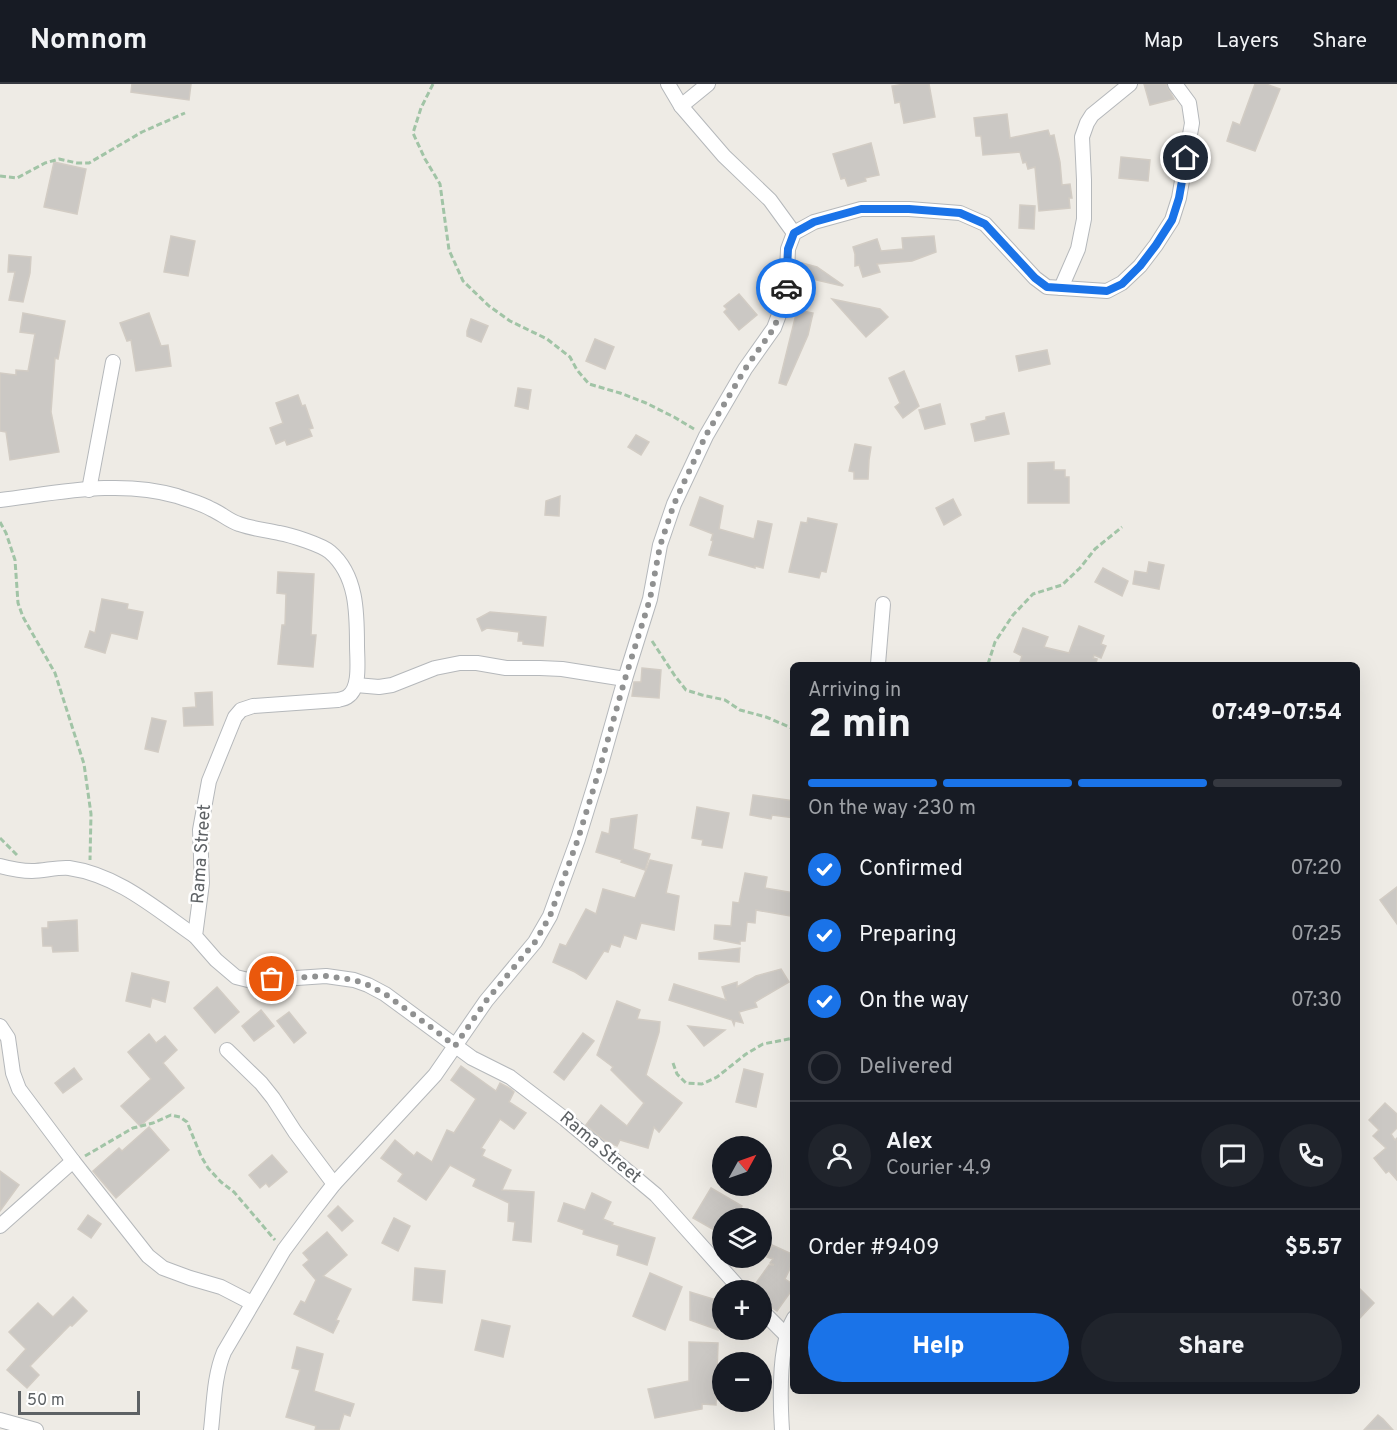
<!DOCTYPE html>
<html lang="en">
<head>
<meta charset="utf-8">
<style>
  body { margin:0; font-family:Overpass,sans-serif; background:#20242c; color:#f1f3f6; height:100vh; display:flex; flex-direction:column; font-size:22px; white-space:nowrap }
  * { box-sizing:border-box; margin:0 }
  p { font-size:20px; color:#9ea1a6 }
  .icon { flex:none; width:33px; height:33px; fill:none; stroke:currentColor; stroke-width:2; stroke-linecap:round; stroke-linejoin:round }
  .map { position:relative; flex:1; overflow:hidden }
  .drawer { position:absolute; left:790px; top:578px; width:570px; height:732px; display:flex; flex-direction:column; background:#171b24; border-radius:9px; box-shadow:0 6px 24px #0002 }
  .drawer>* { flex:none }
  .needle { width:39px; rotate:50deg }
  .controls { position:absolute; left:712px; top:1052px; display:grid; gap:12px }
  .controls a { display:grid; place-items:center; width:60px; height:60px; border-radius:50%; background:#171b24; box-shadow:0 6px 24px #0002; font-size:30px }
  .scale { position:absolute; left:18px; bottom:15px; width:122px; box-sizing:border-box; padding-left:6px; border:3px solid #5d6164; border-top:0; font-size:16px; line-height:21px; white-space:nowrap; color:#5d6164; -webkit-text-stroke:4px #fff; paint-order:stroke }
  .pin { position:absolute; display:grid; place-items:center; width:51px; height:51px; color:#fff; margin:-26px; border:3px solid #fff; border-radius:50%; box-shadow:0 2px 6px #0007 }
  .courier { position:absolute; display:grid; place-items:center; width:60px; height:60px; margin:-30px; border:4px solid #1a73e8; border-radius:50%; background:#fff; color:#222; box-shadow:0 2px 8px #0007 }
  .overview em { font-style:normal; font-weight:800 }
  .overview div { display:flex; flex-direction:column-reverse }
  .overview { display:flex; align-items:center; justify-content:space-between; height:102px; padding:0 18px }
  h1 { font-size:39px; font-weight:800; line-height:45px }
  .bar { display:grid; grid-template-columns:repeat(4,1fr); gap:9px 6px; align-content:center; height:72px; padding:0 18px }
  .bar i { height:8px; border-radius:4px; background:#363941 }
  .bar .selected { background:#1a73e8 }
  .bar p { grid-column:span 4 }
  .line { display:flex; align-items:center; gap:15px; padding:0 18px; border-top:2px solid #363941 }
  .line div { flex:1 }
  .round { display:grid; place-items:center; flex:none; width:63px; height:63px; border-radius:32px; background:#20242c }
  ol { padding:0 18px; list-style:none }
  li { display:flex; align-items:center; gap:18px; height:66px }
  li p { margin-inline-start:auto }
  li .icon { padding:6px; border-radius:50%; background:#1a73e8; color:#fff; stroke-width:4 }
  li:last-child { color:#9ea1a6 }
  li i { width:33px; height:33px; border:3px solid #363941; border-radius:50% }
  .cta { display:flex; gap:12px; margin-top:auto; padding:12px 18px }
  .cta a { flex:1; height:69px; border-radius:36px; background:#1a73e8; color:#fff; font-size:24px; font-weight:800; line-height:69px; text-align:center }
  .cta a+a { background:#20242c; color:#f1f3f6 }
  header { display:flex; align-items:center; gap:36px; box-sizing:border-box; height:84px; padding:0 30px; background:#171b24; border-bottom:2px solid #363941 }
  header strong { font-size:28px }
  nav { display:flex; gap:33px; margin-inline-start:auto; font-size:21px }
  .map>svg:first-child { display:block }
  .building { fill:#cbc8c4; stroke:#d2ccc4; stroke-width:1.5 }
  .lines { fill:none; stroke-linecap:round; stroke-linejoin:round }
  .street-casing { stroke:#b5b8bb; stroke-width:16 }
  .path { stroke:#a1c4a6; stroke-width:3; stroke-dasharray:6 3; stroke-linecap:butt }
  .street { stroke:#fff; stroke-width:14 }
  .done { stroke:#909191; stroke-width:6; stroke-dasharray:0 10.8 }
  .route { stroke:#1a73e8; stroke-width:8 }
  .labels { text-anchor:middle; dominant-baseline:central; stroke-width:5; stroke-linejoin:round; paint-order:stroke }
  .street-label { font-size:18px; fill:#5d6164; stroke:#fff }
</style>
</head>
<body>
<header>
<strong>Nomnom</strong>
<nav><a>Map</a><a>Layers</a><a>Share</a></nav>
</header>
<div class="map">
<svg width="1397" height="1346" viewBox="0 0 1397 1346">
  <rect width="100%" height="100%" fill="#eeebe5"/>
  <g class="building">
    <path d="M 132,0 L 191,0 L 189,16 L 131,8 Z"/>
    <path d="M 905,0 L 929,0 L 935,33 L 904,39 L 900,18 L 895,19 L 892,2 Z"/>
    <path d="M 1144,0 L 1166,0 L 1174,15 L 1150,21 Z"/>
    <path d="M 1255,0 L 1266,0 L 1280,5 L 1255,67 L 1227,57 L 1233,38 L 1240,41 Z"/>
    <path d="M 1007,30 L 1010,54 L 1048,46 L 1050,52 L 1054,51 L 1060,78 L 1062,101 L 1070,100 L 1072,114 L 1069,114 L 1070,124 L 1039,127 L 1035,83 L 1028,85 L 1026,78 L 1023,79 L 1020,68 L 983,71 L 981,52 L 976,52 L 974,34 Z"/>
    <path d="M 871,59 L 879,91 L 865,94 L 866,97 L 848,102 L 845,94 L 841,95 L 833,70 Z"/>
    <path d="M 1121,73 L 1150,76 L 1148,97 L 1119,94 Z"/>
    <path d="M 54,78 L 86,85 L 77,130 L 44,123 Z"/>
    <path d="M 1020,121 L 1035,122 L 1034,145 L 1019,144 Z"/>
    <path d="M 171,152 L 195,157 L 188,192 L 164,188 Z"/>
    <path d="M 934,152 L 936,168 L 912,177 L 877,180 L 880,188 L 863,193 L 859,181 L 855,182 L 855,170 L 853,163 L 877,155 L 881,167 L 903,165 L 902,154 Z"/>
    <path d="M 9,171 L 31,173 L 30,189 L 23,218 L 9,216 L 15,188 L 8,188 Z"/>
    <path d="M 802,179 L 817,183 L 843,201 L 842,202 L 799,192 Z"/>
    <path d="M 739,210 L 757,231 L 739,246 L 724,228 L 727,225 L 724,222 Z"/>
    <path d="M 832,215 L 880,225 L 888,233 L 866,253 Z"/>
    <path d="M 797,226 L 813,229 L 808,251 L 786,301 L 779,299 Z"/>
    <path d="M 23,229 L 65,237 L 58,275 L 55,274 L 51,328 L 59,368 L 10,376 L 6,348 L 0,347 L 0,289 L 16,291 L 16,286 L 28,287 L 35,250 L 20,248 Z"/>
    <path d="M 149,229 L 161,262 L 168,261 L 171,282 L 136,287 L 131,256 L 127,257 L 120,239 Z"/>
    <path d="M 471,235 L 488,242 L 481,258 L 467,252 L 467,247 Z"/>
    <path d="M 595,255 L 614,263 L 605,285 L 586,277 Z"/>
    <path d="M 1047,266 L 1050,280 L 1019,287 L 1016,272 Z"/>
    <path d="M 904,287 L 919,322 L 903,334 L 895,323 L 900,319 L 889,294 Z"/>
    <path d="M 518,304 L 531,306 L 528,325 L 515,322 Z"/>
    <path d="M 298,311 L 302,322 L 305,321 L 313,344 L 309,345 L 312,352 L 287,361 L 285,356 L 276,360 L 270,344 L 283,339 L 276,319 Z"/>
    <path d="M 940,320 L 945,340 L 925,345 L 919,326 Z"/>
    <path d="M 1004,329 L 1009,350 L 975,357 L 971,340 L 986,336 L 986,333 Z"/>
    <path d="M 636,351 L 649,358 L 641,371 L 628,363 Z"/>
    <path d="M 855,360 L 871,363 L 869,376 L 868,395 L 854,395 L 854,388 L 849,387 Z"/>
    <path d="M 1054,378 L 1054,386 L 1065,386 L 1065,393 L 1069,393 L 1069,419 L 1028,419 L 1028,379 Z"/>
    <path d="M 560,412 L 559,432 L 545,431 L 546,417 Z"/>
    <path d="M 700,413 L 723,422 L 719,445 L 754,455 L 758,437 L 772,440 L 763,484 L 755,482 L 755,484 L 709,471 L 713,457 L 711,456 L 713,450 L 690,441 Z"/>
    <path d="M 953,415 L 961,431 L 944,441 L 936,424 Z"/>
    <path d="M 808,434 L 837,440 L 826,488 L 821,487 L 819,494 L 789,488 L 801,438 L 807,439 Z"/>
    <path d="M 1149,478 L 1164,481 L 1159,505 L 1133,500 L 1135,487 L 1147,489 Z"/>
    <path d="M 1103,484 L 1128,497 L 1122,512 L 1095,498 Z"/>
    <path d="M 278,488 L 314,490 L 311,551 L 316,551 L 313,583 L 278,580 L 282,541 L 285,541 L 286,510 L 277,509 Z"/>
    <path d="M 102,515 L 128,520 L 127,525 L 143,528 L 137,555 L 111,549 L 105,569 L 85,563 L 90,547 L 95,549 Z"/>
    <path d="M 490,528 L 546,533 L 543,562 L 523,560 L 523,557 L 518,557 L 519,548 L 487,544 L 482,547 L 477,535 Z"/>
    <path d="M 1079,542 L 1104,552 L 1101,560 L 1106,562 L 1101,574 L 1094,571 L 1093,574 L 1097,575 L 1096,580 L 1028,580 L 1020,578 L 1022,572 L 1014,568 L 1023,544 L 1048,553 L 1044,563 L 1069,569 Z"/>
    <path d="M 642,584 L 661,586 L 659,614 L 632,612 L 634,598 L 641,598 Z"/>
    <path d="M 212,608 L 213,641 L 184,642 L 183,624 L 196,623 L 195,609 Z"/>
    <path d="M 152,634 L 166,637 L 158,668 L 145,665 Z"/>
    <path d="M 753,711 L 794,717 L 794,734 L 772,731 L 771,735 L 750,731 Z"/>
    <path d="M 697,723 L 729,729 L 722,764 L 702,761 L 703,756 L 692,754 Z"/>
    <path d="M 637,731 L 633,765 L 650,770 L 645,786 L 621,778 L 622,776 L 596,768 L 602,748 L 609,750 L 611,735 Z"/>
    <path d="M 650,776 L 672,781 L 666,809 L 679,812 L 674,846 L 641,839 L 636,855 L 624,851 L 620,863 L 611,860 L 608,868 L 604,867 L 586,895 L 575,888 L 553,878 L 560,860 L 566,862 L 586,825 L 596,830 L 603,805 L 635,814 Z"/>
    <path d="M 745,789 L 767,793 L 765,804 L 794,809 L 794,829 L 791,828 L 790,832 L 756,826 L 755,839 L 747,838 L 745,857 L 740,857 L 740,860 L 714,855 L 715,841 L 731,842 L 733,818 L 739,819 Z"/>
    <path d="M 1397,803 L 1397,840 L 1380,816 Z"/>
    <path d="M 77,836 L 78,867 L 53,868 L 52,862 L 43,862 L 42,844 L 48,844 L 48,838 Z"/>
    <path d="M 740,864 L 739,878 L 699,875 L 699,869 Z"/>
    <path d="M 781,885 L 789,898 L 755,918 L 757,923 L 739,928 L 743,939 L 735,937 L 734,941 L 732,936 L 669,916 L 674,900 L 726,916 L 722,903 L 737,898 L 737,903 L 756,892 Z"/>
    <path d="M 132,889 L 169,898 L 165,918 L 152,914 L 150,923 L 126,917 Z"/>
    <path d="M 217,903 L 239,928 L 215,949 L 194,924 Z"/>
    <path d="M 617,917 L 640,926 L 637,935 L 660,938 L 659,948 L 646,991 L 682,1019 L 659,1048 L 654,1043 L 648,1064 L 620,1056 L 617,1062 L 604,1056 L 586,1041 L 601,1021 L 627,1042 L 644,1019 L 611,986 L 613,983 L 597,971 Z"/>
    <path d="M 261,926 L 274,942 L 254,957 L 242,942 Z"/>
    <path d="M 289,928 L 306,949 L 294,959 L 277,937 Z"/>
    <path d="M 688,942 L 725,946 L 704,962 Z"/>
    <path d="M 583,949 L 594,957 L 564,996 L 554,988 Z"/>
    <path d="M 149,950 L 156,959 L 165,952 L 177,966 L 163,979 L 184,1004 L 140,1042 L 121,1022 L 151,995 L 128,968 Z"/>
    <path d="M 461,982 L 496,1007 L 500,999 L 511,1005 L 514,1008 L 509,1018 L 526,1029 L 514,1045 L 500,1035 L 481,1064 L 485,1066 L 482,1072 L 511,1086 L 502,1106 L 534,1108 L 531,1158 L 513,1156 L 515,1138 L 508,1137 L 509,1119 L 473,1102 L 476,1095 L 450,1081 L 426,1116 L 398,1097 L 403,1090 L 381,1074 L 395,1056 L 414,1072 L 417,1068 L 432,1078 L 447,1046 L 454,1049 L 476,1015 L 451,996 Z"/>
    <path d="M 74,984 L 82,995 L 63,1009 L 55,999 Z"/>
    <path d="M 744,985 L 763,990 L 756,1023 L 736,1018 Z"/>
    <path d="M 1385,1019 L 1397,1030 L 1397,1044 L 1391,1050 L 1395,1056 L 1397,1054 L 1397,1096 L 1389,1087 L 1386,1089 L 1374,1074 L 1386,1064 L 1373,1052 L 1379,1046 L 1369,1036 Z"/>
    <path d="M 149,1043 L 169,1066 L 116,1114 L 93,1087 L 119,1064 L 122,1067 Z"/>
    <path d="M 272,1071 L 287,1088 L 269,1103 L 266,1099 L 260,1104 L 249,1091 Z"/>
    <path d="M 0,1087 L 19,1101 L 0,1127 Z"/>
    <path d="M 711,1104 L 742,1122 L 736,1134 L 723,1134 L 723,1151 L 693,1134 Z"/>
    <path d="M 592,1109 L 611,1118 L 603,1135 L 613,1139 L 612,1141 L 655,1154 L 647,1181 L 617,1171 L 619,1161 L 583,1150 L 584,1146 L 558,1137 L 564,1119 L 585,1126 Z"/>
    <path d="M 338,1122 L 353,1137 L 342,1147 L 328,1132 Z"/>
    <path d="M 88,1131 L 101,1140 L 91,1154 L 78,1145 Z"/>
    <path d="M 394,1134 L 410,1142 L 398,1167 L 382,1159 Z"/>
    <path d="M 327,1148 L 347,1171 L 323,1192 L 351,1205 L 336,1236 L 339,1237 L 333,1249 L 294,1230 L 301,1217 L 305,1219 L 316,1196 L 303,1181 L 309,1176 L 303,1169 Z"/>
    <path d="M 772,1161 L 794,1171 L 794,1176 L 785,1195 L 794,1201 L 794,1203 L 777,1227 L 762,1217 L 762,1206 L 751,1206 L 769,1181 L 774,1181 L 770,1179 L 773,1175 L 767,1173 Z"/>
    <path d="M 415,1184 L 445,1187 L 442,1219 L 413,1216 Z"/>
    <path d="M 650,1189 L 682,1203 L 665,1246 L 633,1232 Z"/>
    <path d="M 1358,1203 L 1374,1219 L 1358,1236 Z"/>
    <path d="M 690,1208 L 723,1218 L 723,1240 L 718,1240 L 718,1246 L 690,1236 Z"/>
    <path d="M 73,1213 L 87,1227 L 72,1242 L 70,1241 L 30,1282 L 39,1291 L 27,1304 L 7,1286 L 26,1265 L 9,1248 L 38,1219 L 53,1233 Z"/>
    <path d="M 482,1236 L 510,1242 L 503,1273 L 475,1266 Z"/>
    <path d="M 689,1258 L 718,1259 L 716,1321 L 702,1320 L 702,1325 L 655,1334 L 648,1305 L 689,1297 Z"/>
    <path d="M 297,1263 L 323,1270 L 314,1307 L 354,1320 L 350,1332 L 344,1330 L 339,1346 L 315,1346 L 316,1342 L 286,1333 L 300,1286 L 292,1284 Z"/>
    <path d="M 1378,1331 L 1383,1335 L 1393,1346 L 1364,1346 Z"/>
  </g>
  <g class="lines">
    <g class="street-casing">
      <g id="street">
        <path d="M 668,0 L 681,22 L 724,72 L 770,116 L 794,149"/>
        <path d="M 681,22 L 708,0"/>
        <path d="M 1061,204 L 1078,165 L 1084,135 L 1084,96 L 1082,53 L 1087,39 L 1092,31 L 1130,0"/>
        <path d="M 89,406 L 113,278"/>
        <path d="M 0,416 C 58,409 119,395 177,412 C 188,416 201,419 211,425 C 221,429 229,437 239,440 C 253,445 266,446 279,449 C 291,451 322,461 330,468 C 357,491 357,529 357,561 C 357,576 361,605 347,613 C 344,615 341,615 338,616 L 253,622 L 241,626 L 235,633 L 209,697 L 200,746 L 202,799 L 195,852 L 216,876 L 236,893 L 252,897 L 326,892 L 354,896 L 368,901 L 385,910 L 472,974 L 510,993 L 565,1035 L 656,1111 L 741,1206"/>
        <path d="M 878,580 L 883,520"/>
        <path d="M 356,601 L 379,603 L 392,601 L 435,584 L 460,579 L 477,579 L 506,584 L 540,584 L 562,585 L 625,595"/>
        <path d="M 0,782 C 11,785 21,787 32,787 C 44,787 57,783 69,784 C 118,791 156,825 195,852"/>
        <path d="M 0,942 L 8,954 L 13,989 L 19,1005 L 73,1077 L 148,1172 L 163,1184 L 190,1194 L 221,1203 L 252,1219"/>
        <path d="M 227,966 L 261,999 L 273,1014 L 295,1048 L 334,1100"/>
        <path d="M 0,1142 L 73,1077"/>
        <path d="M 762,1227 L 787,1252"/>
        <path d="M 0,1336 L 36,1346"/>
        <path d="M 211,1346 C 214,1320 214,1292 224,1268 L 284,1166 L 313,1127 L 334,1100 L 435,991 L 486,917 L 535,858 L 550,832 L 578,755 L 599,687 L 625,595 L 650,515 L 660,461 L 674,420 L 706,352 L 745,285 L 774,244 L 786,212 L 788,165 L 794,149 L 814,138 L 861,125 L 909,125 L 960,129 L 985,140 L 1035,194 L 1047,203 L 1107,207 L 1122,199 L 1140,182 L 1156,161 L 1172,136 L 1179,114 L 1192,39 L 1189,19 L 1175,0"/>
        <path d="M 782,1346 C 780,1315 778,1261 794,1234"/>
      </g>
    </g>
    <g class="path">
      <path d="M 433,0 L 421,24 L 413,49 L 425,75 L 440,100 L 449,166 L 463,197 L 489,222 L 510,237 L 547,255 L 570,273 L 577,286 L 589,300 L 620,309 L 646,319 L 674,333 L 694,345"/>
      <path d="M 0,92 L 17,94 L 45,79 L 59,75 L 77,79 L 89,79 L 142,48 L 185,29"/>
      <path d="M 0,438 L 6,449 L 15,476 L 18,519 L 23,533 L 55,589 L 84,680 L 91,730 L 90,776"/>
      <path d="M 652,557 L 675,592 L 686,606 L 702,611 L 725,616 L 740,626 L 766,633 L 794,645"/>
      <path d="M 988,580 L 995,558 L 1013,531 L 1033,510 L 1062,501 L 1080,484 L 1095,465 L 1122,443"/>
      <path d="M 0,754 L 17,771"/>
      <path d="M 673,979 L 677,990 L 686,999 L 702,1000 L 717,993 L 746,970 L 763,960 L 794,954"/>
      <path d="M 85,1072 L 133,1044 L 153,1039 L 171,1031 L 180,1033 L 187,1038 L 201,1072 L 208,1084 L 221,1098 L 234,1108 L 275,1156"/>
    </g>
    <use href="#street" class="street"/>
  </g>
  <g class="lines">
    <path class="done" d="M 272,895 L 326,892 L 354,896 L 368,901 L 385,910 L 432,944 L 455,962 L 486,917 L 535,858 L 550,832 L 578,755 L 599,687 L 625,595 L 650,515 L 660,462 L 674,420 L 706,351 L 745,285 L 774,244 L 786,212 L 786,204"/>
    <path class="route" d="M 786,204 L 788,165 L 794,149 L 814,138 L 861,125 L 909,125 L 960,129 L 985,140 L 1035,194 L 1047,203 L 1107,207 L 1122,200 L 1140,182 L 1156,161 L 1172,136 L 1179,114 L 1186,74"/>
  </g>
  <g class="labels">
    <g class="street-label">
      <text transform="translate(202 770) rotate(-86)">Rama Street</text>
      <text transform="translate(600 1064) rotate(40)">Rama Street</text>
    </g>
  </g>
</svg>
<div class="controls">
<a><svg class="needle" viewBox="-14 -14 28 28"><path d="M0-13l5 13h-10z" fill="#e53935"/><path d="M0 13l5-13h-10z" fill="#9ea1a6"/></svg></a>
<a><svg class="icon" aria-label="layers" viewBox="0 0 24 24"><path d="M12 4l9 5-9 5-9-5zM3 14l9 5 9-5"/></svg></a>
<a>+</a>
<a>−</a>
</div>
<div class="scale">50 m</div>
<div class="pin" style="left:272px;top:895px;background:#ea580c"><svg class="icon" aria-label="bag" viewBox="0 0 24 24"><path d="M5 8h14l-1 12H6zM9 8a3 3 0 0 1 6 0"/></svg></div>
<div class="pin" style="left:1186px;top:74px;background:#1f2937"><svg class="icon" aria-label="home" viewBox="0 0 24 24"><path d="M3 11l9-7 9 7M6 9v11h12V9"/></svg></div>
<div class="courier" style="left:786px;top:204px"><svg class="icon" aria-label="car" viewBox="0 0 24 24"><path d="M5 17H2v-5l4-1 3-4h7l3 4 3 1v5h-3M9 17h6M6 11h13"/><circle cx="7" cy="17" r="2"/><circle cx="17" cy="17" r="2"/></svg></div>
<section class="drawer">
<div class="overview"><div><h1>2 min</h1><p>Arriving in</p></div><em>07:49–07:54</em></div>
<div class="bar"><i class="selected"></i><i class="selected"></i><i class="selected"></i><i></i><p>On the way · 230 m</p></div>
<ol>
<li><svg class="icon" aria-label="check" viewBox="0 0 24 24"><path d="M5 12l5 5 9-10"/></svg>Confirmed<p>07:20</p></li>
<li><svg class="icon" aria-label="check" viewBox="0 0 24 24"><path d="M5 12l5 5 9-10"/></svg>Preparing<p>07:25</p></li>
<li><svg class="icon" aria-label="check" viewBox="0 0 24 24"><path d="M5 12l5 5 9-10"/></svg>On the way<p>07:30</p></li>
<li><i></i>Delivered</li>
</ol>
<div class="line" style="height:108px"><a class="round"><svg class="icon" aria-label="person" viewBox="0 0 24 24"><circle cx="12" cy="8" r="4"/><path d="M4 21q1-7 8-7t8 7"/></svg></a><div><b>Alex</b><p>Courier · 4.9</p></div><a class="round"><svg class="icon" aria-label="chat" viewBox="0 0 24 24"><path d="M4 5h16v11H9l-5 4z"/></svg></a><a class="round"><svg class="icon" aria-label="phone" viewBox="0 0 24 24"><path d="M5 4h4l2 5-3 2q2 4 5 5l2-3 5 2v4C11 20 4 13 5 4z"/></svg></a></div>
<div class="line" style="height:78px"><div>Order #9409</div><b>$5.57</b></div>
<div class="cta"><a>Help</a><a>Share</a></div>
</section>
</div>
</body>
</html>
